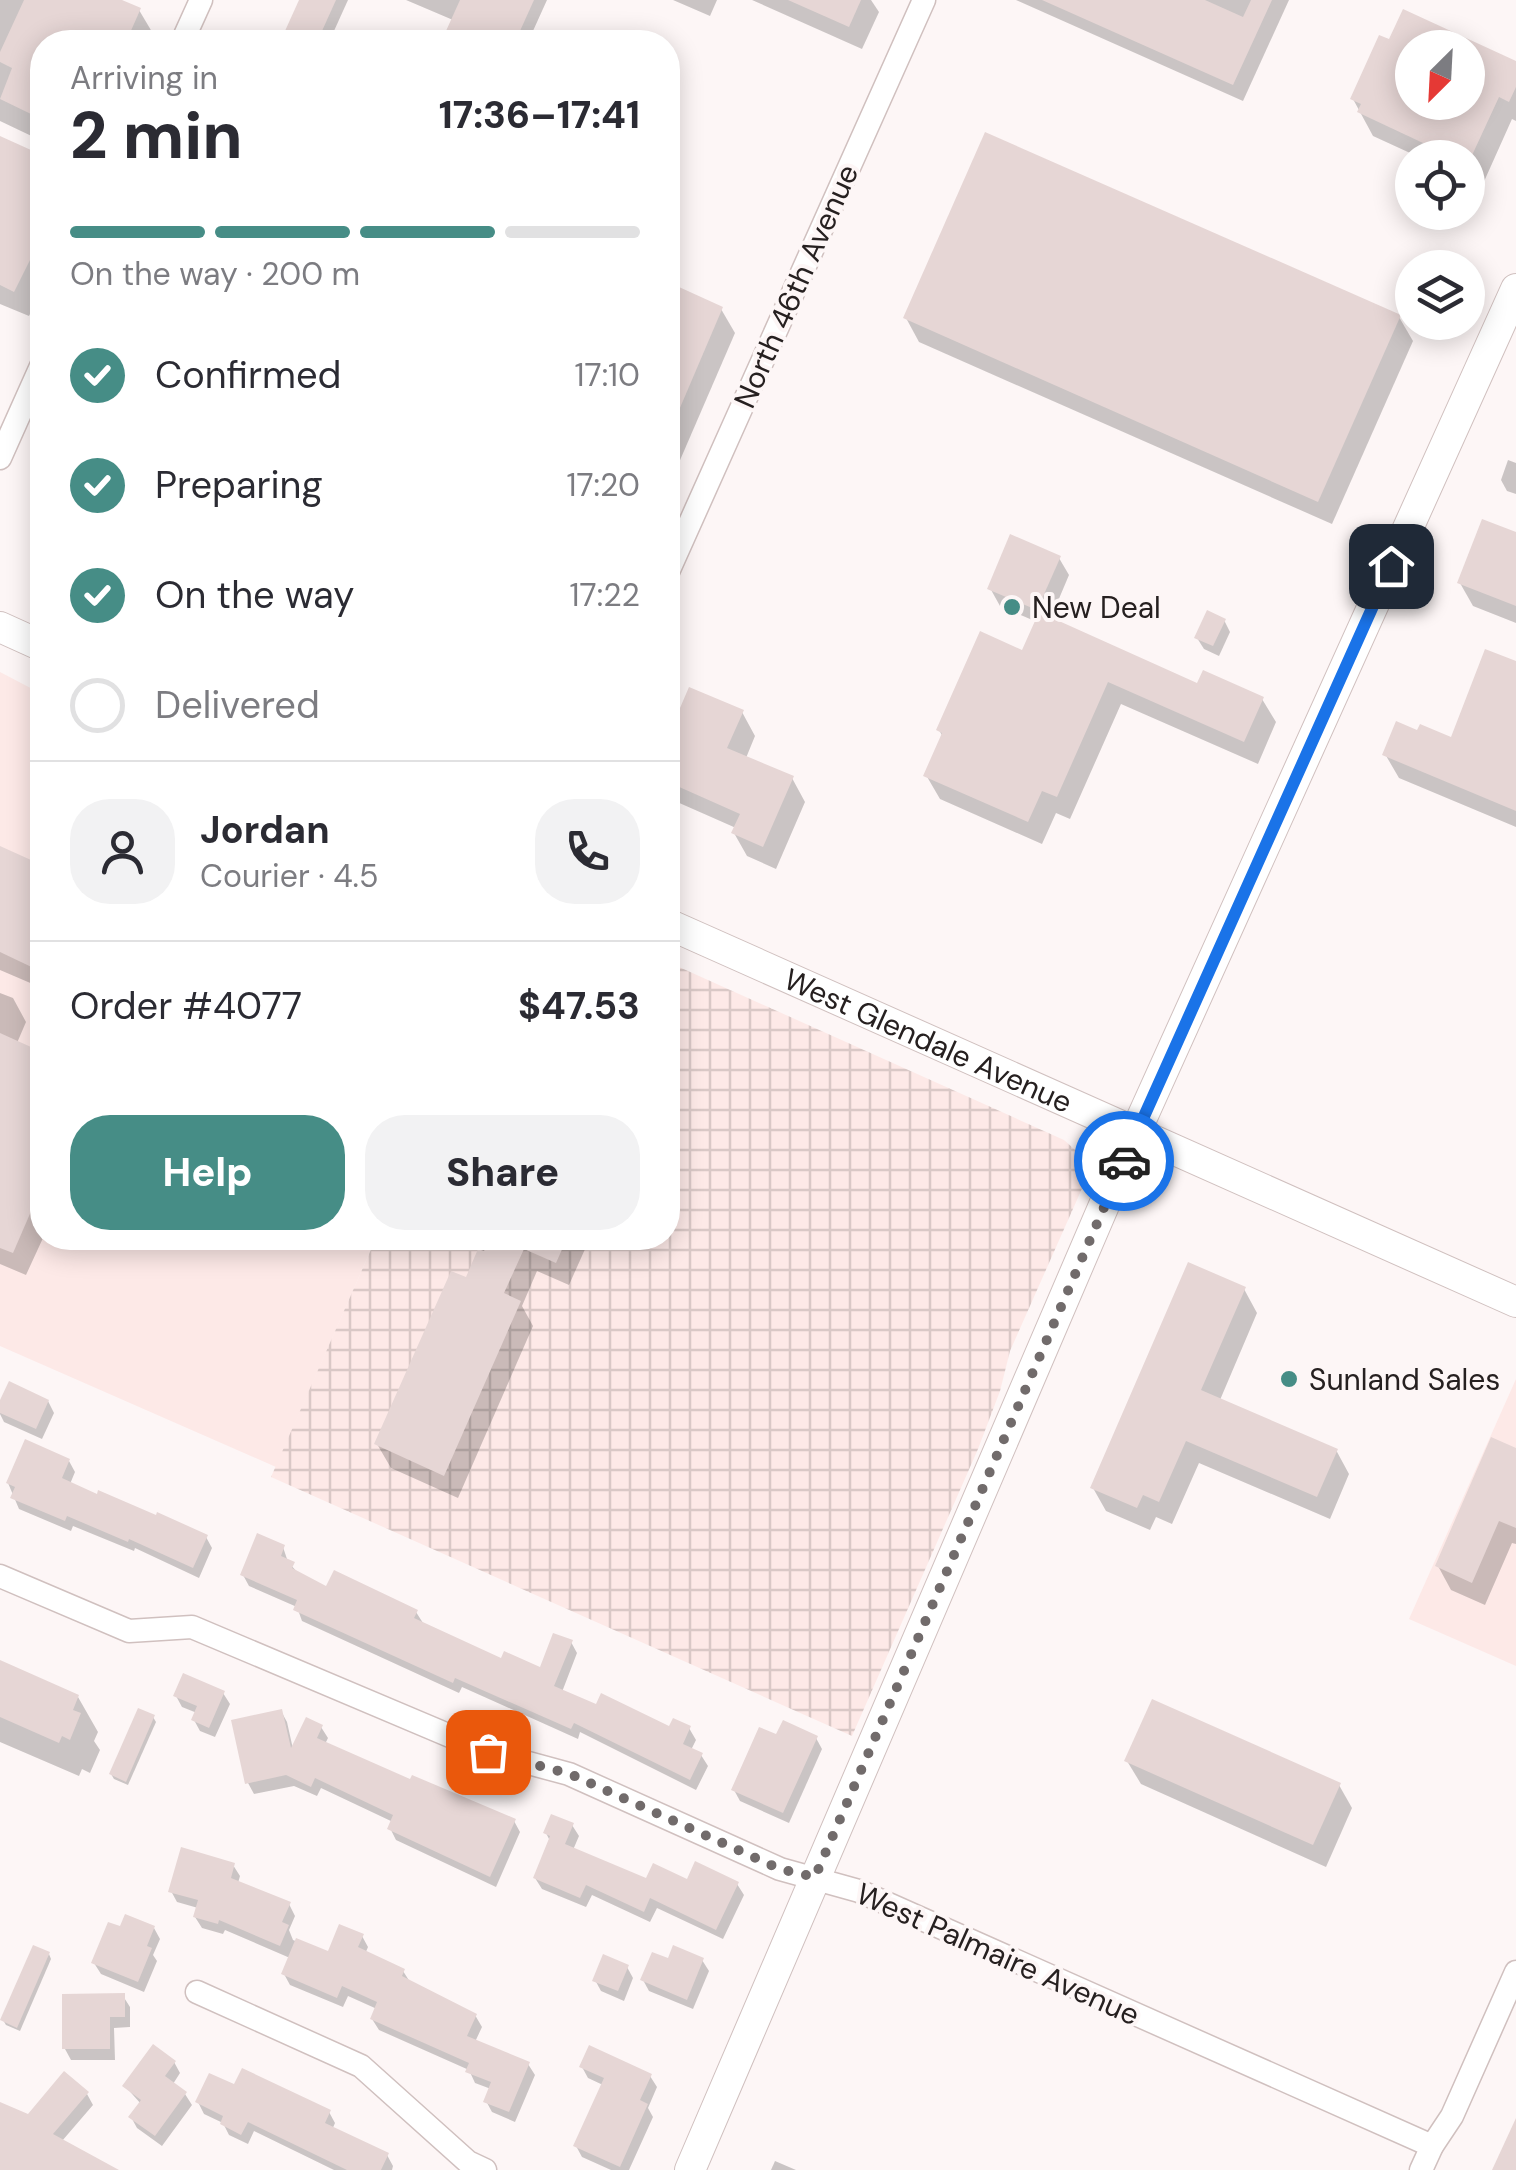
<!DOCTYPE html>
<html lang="en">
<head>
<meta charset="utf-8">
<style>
  body { margin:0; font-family:"DM Sans",sans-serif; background:#f2f2f3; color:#2b2b33; height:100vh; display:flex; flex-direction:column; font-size:38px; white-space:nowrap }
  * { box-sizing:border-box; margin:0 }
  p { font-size:32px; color:#7c7c81 }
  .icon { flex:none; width:55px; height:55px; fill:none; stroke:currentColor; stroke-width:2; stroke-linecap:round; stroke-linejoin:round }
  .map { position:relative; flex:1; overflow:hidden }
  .drawer { position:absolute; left:30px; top:30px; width:650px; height:1220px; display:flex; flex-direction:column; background:#fff; border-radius:40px; box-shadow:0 5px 25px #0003 }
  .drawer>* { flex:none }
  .needle { width:65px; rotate:204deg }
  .buttons { position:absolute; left:1395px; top:30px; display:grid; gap:20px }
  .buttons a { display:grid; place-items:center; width:90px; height:90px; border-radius:50%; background:#fff; box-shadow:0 5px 25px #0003; font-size:50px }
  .pin { position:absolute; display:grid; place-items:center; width:85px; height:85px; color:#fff; margin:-42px; border-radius:20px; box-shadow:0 5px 15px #0006 }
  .courier { position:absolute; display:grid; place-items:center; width:100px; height:100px; margin:-50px; border:8px solid #1a73e8; border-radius:50%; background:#fff; color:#222; box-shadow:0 2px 12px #0007 }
  .headline em { font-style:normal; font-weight:800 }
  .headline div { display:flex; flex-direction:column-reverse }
  .headline { display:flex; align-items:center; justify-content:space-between; height:170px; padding:0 40px }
  h1 { font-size:65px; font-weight:800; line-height:75px }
  .bar { display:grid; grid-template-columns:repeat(4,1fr); gap:15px 10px; align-content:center; height:120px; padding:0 40px }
  .bar i { height:12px; border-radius:8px; background:#e1e1e2 }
  .bar .active { background:#468d86 }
  .bar p { grid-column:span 4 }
  .line { display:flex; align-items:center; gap:25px; padding:0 40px; border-top:2px solid #e1e1e2 }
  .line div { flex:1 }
  .round { display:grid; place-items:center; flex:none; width:105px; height:105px; border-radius:40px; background:#f2f2f3 }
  ol { padding:0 40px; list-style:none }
  li { display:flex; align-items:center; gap:30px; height:110px }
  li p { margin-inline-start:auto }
  li .icon { padding:10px; border-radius:50%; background:#468d86; color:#fff; stroke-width:4 }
  li:last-child { color:#7c7c81 }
  li i { width:55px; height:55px; border:5px solid #e1e1e2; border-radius:50% }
  .button { display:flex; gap:20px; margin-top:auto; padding:20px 40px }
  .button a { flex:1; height:115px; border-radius:40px; background:#468d86; color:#fff; font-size:40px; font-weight:800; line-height:115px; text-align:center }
  .button a+a { background:#f2f2f3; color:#2b2b33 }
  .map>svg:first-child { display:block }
  .built { fill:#fde9e7 }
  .industrial { fill:url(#industrial-grid) }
  .shadow { fill:#0003; fill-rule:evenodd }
  .building { fill:#e6d6d5; fill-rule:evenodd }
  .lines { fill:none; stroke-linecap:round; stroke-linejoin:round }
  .street-casing { stroke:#d0c0bf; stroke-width:25 }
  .secondary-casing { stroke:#d0c0bf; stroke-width:32 }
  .street { stroke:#fff; stroke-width:22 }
  .secondary { stroke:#fff; stroke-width:30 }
  .done { stroke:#716b6b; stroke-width:10; stroke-dasharray:0 18 }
  .route { stroke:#1a73e8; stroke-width:12 }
  .poi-dot { fill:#468d86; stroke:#fdf6f6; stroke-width:4 }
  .labels { text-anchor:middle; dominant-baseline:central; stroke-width:8; stroke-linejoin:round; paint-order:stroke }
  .street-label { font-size:30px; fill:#262020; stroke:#fdf6f6 }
  .poi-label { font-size:30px; fill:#262020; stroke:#fdf6f6; text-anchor:start }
</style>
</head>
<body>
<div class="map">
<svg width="1516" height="2170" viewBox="0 0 1516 2170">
  <defs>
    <pattern id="industrial-grid" width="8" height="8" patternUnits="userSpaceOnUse" patternTransform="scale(2.5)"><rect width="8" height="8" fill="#fde9e7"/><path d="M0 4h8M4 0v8" fill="none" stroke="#d9c8c6"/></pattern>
  </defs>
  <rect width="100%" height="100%" fill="#fdf6f6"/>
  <g class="built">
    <path d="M 0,672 L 42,694 L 42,1238 L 376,1238 L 276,1467 L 0,1346 Z"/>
    <path d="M 1516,1379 L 1516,1666 L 1409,1619 Z"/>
  </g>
  <path class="industrial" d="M 668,962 L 1064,1140 L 1082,1156 L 1085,1169 L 1084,1184 L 1010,1351 L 1000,1391 L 978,1449 L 852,1736 L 271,1477 L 376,1238 L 668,1238 Z"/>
  <g class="shadow">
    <path d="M 0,0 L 117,0 L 139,10 L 158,42 L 77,42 L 46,29 L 40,42 L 42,141 L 0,121 Z"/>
    <path d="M 302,0 L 348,0 L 329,42 L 283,42 Z"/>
    <path d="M 406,0 L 547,0 L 528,42 L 443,42 L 453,20 Z"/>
    <path d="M 673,0 L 717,0 L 710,16 Z"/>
    <path d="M 752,0 L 871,0 L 879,12 L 862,49 Z"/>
    <path d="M 1016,0 L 1289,0 L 1243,101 Z"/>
    <path d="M 1404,12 L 1516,64 L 1516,121 L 1512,119 L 1482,186 L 1468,179 L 1468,158 L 1421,158 L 1373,136 L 1353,99 L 1390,43 ZM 1412,48 L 1468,48 L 1468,102 L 1412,102 Z"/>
    <path d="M 0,216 L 39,233 L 42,239 L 42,290 L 29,316 L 0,304 Z"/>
    <path d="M 668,285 L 721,309 L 735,333 L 668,488 Z"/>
    <path d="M 1399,317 L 1413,341 L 1332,524 L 919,342 L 906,318 Z"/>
    <path d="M 1508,460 L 1516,463 L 1516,494 L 1507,491 L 1501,480 Z"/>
    <path d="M 1516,533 L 1516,623 L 1473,606 L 1460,583 Z"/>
    <path d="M 1059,558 L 1069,575 L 1050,620 L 1199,686 L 1262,699 L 1276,722 L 1258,764 L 1121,704 L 1070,819 L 1056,813 L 1042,844 L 940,799 L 926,775 L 943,737 L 939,730 L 1023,653 L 1037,622 L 1000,606 L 990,588 Z"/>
    <path d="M 1224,620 L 1230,632 L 1219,656 L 1204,649 L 1197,638 Z"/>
    <path d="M 1516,663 L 1516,827 L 1399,778 L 1385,754 L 1419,734 L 1452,740 Z"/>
    <path d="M 690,690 L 742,712 L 755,736 L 746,758 L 792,778 L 805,802 L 776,869 L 747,856 L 734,833 L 736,828 L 668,798 L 668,742 Z"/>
    <path d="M 0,849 L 42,868 L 42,988 L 0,970 Z"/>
    <path d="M 0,993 L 13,998 L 26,1022 L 17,1043 L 42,1055 L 43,1238 L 26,1275 L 0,1264 Z"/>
    <path d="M 470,1238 L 590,1238 L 569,1285 L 537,1271 L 522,1306 L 533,1326 L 458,1498 L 391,1468 L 377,1444 L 467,1280 L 482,1246 Z"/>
    <path d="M 1244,1289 L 1257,1313 L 1220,1400 L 1336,1450 L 1349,1474 L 1330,1519 L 1199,1463 L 1172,1524 L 1156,1517 L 1150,1530 L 1106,1511 L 1093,1488 Z"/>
    <path d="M 48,1401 L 54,1413 L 42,1439 L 4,1422 L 0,1414 L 0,1406 Z"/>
    <path d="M 1516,1451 L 1516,1544 L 1512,1543 L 1485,1605 L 1451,1590 L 1438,1566 Z"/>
    <path d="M 69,1461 L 75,1472 L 70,1484 L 206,1537 L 212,1548 L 199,1578 L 135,1548 L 134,1551 L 73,1526 L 71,1531 L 19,1509 L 8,1483 Z"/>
    <path d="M 283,1547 L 288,1562 L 300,1575 L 328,1589 L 416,1612 L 423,1623 L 502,1661 L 541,1671 L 571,1642 L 577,1653 L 562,1692 L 597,1707 L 671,1729 L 689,1728 L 696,1740 L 691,1750 L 701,1755 L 708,1766 L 696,1790 L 580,1732 L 578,1739 L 462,1687 L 459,1693 L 302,1621 L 297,1607 L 249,1586 L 243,1575 Z"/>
    <path d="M 0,1663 L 78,1697 L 98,1732 L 94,1741 L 100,1750 L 90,1773 L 82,1769 L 79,1776 L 0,1742 Z"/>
    <path d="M 223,1693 L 230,1704 L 215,1737 L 200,1731 L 194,1720 L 197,1713 L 182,1707 L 176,1696 Z"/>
    <path d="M 281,1711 L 287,1722 L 293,1749 L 321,1727 L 328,1738 L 325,1744 L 411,1782 L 514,1821 L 520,1832 L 496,1887 L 396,1840 L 390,1828 L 393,1822 L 321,1788 L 317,1796 L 294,1786 L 254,1794 L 248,1783 Z"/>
    <path d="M 153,1717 L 156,1722 L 128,1785 L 114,1779 L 111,1774 Z"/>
    <path d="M 777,1738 L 816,1738 L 822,1749 L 789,1823 L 740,1801 L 734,1790 Z"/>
    <path d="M 1127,1761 L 1339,1785 L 1352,1808 L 1326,1867 L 1141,1784 Z"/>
    <path d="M 572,1825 L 579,1836 L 573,1850 L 647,1882 L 737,1884 L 744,1895 L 723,1939 L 657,1908 L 650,1922 L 592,1895 L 586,1907 L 542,1889 L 535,1878 L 550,1841 L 546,1833 Z"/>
    <path d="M 233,1865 L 240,1876 L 238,1883 L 289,1904 L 295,1916 L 289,1930 L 293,1940 L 329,1955 L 362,1936 L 368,1947 L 365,1954 L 403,1971 L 410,1982 L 475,2015 L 482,2027 L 475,2042 L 528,2064 L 535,2075 L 515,2122 L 492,2112 L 486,2101 L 491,2089 L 475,2083 L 469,2070 L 379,2030 L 372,2019 L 377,2009 L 348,1996 L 343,2007 L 290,1985 L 284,1974 L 290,1958 L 225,1930 L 223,1934 L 202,1928 L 195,1917 L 198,1908 L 177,1902 L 171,1891 Z"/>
    <path d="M 154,1928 L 160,1939 L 153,1955 L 157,1961 L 144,1992 L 101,1974 L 94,1963 L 121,1929 Z"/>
    <path d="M 49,1954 L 51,1959 L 20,2031 L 6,2025 L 3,2020 Z"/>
    <path d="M 702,1960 L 709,1971 L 693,2009 L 649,1991 L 643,1980 Z"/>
    <path d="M 627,1967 L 633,1978 L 624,2001 L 601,1991 L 595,1980 Z"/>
    <path d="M 123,1996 L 130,2007 L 130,2027 L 114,2028 L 115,2060 L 71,2060 L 65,2049 Z"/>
    <path d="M 174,2062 L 180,2073 L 173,2084 L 185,2094 L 192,2105 L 162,2146 L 137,2128 L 131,2117 L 141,2104 L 125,2086 Z"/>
    <path d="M 582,2067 L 650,2076 L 657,2087 L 648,2108 L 653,2117 L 629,2170 L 611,2170 L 582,2157 L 576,2146 L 603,2085 L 588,2078 Z"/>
    <path d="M 235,2088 L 329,2112 L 335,2123 L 332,2130 L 387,2155 L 393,2166 L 392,2170 L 334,2170 L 254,2131 L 248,2144 L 229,2135 L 223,2123 L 204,2114 L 198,2102 Z"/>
    <path d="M 87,2094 L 93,2105 L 62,2141 L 113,2170 L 0,2170 L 0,2117 L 29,2117 Z"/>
    <path d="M 775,2161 L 796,2170 L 771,2170 Z"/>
  </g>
  <g class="building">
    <path d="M 24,0 L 122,0 L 141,8 L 126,42 L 42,42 L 42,89 L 31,114 L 0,99 L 12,68 L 0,62 L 0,52 Z"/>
    <path d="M 299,0 L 336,0 L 317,42 L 280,42 Z"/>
    <path d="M 460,0 L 534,0 L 515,42 L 441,42 Z"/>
    <path d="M 788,0 L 861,0 L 849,27 Z"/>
    <path d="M 1042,0 L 1205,0 L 1243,17 L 1251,0 L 1272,0 L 1233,85 Z"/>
    <path d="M 1403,9 L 1516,61 L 1516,87 L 1509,102 L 1499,97 L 1468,164 L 1468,158 L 1455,158 L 1357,112 L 1361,104 L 1350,99 L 1379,35 L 1389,39 ZM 1412,48 L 1468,48 L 1468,102 L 1412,102 Z"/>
    <path d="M 985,132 L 1401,315 L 1318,502 L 903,318 Z"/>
    <path d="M 0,136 L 42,155 L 42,226 L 35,250 L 14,292 L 0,285 Z"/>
    <path d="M 668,282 L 723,307 L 668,436 Z"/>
    <path d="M 1482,519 L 1516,532 L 1516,606 L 1457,583 Z"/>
    <path d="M 1010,534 L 1061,556 L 1037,610 L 987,589 Z"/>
    <path d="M 1207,610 L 1226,619 L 1213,646 L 1194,638 Z"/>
    <path d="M 1039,612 L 1197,683 L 1203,670 L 1264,697 L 1244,742 L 1108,682 L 1057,797 L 1042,791 L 1028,822 L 923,776 L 942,733 L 936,730 L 980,631 L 1022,650 Z"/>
    <path d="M 1485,649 L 1516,661 L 1516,811 L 1382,755 L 1396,721 L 1417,730 L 1420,724 L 1451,737 Z"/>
    <path d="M 689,687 L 744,710 L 727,748 L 794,776 L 763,847 L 731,833 L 740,814 L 668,782 L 668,736 Z"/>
    <path d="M 0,846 L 42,865 L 42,972 L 0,952 Z"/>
    <path d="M 0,1033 L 42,1052 L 42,1186 L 13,1253 L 0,1248 Z"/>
    <path d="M 490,1238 L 567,1238 L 556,1263 L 524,1249 L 504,1293 L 521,1301 L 444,1476 L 374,1444 L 451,1271 L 466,1277 L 478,1249 L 484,1251 Z"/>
    <path d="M 1188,1262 L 1246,1287 L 1201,1390 L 1338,1449 L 1317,1497 L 1186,1441 L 1159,1502 L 1143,1495 L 1137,1508 L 1090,1488 Z"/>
    <path d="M 9,1381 L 49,1400 L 36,1429 L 0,1413 L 0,1400 Z"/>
    <path d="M 1491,1437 L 1516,1448 L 1516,1528 L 1499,1521 L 1472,1583 L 1435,1566 Z"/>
    <path d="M 25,1439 L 70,1459 L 62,1478 L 97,1494 L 98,1490 L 156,1515 L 157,1512 L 208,1535 L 193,1568 L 129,1539 L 128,1542 L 67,1516 L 65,1521 L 10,1498 L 15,1487 L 6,1483 Z"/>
    <path d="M 257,1533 L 285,1545 L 281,1556 L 295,1562 L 292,1568 L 326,1586 L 334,1570 L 418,1610 L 414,1618 L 501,1658 L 504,1651 L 540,1667 L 553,1633 L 573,1640 L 554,1686 L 596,1704 L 601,1693 L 669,1726 L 673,1718 L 691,1726 L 683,1744 L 703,1753 L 690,1780 L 574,1723 L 571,1729 L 455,1678 L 453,1683 L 293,1610 L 297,1600 L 240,1575 Z"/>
    <path d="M 0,1660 L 79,1695 L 73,1710 L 81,1713 L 70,1740 L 62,1736 L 59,1743 L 0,1717 Z"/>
    <path d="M 183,1673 L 225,1691 L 209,1728 L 191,1720 L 197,1706 L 173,1696 Z"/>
    <path d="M 1152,1699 L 1341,1783 L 1313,1845 L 1124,1761 Z"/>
    <path d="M 138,1708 L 155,1715 L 126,1782 L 109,1774 Z"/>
    <path d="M 282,1709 L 291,1748 L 306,1717 L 323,1725 L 317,1738 L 410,1779 L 412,1775 L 516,1819 L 490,1877 L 387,1829 L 393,1815 L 315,1778 L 311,1787 L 286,1775 L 245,1784 L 231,1720 Z"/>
    <path d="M 783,1720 L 818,1736 L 783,1813 L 731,1790 L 759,1727 L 776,1734 Z"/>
    <path d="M 551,1814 L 574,1823 L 565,1844 L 646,1878 L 653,1863 L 687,1879 L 695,1861 L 739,1882 L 716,1930 L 650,1898 L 644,1912 L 586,1885 L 580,1898 L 533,1878 L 550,1836 L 543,1833 Z"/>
    <path d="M 181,1847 L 235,1863 L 231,1878 L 291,1902 L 282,1922 L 289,1925 L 280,1946 L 219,1920 L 218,1924 L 193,1917 L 198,1900 L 168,1892 Z"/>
    <path d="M 125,1914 L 155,1926 L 147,1946 L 152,1948 L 138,1982 L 91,1963 L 108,1922 L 120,1926 Z"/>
    <path d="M 339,1924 L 364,1934 L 358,1947 L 405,1969 L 402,1976 L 477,2014 L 467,2036 L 530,2062 L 509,2112 L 483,2102 L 491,2082 L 465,2072 L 469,2063 L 370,2019 L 377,2002 L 342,1986 L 337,1998 L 281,1974 L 296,1938 L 328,1951 Z"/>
    <path d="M 33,1945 L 50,1952 L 17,2028 L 0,2020 Z"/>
    <path d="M 673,1945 L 704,1958 L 687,2000 L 640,1980 L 652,1952 L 668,1958 Z"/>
    <path d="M 603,1954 L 629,1965 L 618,1991 L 592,1981 Z"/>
    <path d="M 125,1993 L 125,2017 L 110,2017 L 110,2049 L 62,2049 L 62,1994 Z"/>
    <path d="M 153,2044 L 176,2061 L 165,2076 L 187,2092 L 155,2136 L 128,2117 L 141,2100 L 122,2086 Z"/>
    <path d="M 589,2045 L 652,2074 L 640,2100 L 648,2104 L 620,2167 L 573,2146 L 604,2078 L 579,2067 Z"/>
    <path d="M 242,2068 L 331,2110 L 325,2123 L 389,2153 L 381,2170 L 347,2170 L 248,2122 L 241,2135 L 220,2124 L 223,2116 L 195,2102 L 209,2073 L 234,2084 Z"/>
    <path d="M 64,2071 L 89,2092 L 53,2134 L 119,2170 L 0,2170 L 0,2102 L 28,2114 Z"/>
    <path d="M 1516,2118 L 1516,2170 L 1492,2170 Z"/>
  </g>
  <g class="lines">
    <g class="street-casing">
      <g id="street">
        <path d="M 182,42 L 201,0"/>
        <path d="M 0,458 L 42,364"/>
        <path d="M 668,572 L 924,0"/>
        <path d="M 0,1576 L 129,1631 L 192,1627 L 488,1752 L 569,1774 L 780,1869 L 859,1891 L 1432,2146"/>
        <path d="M 197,1992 L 361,2066 L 468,2162 L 485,2170"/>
        <path d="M 1421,2170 L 1432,2146 L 1452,2116 L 1516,1972"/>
      </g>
    </g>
    <g class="secondary-casing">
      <g id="secondary">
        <path d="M 0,627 L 42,646"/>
        <path id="s1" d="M 668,924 L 1516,1302"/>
        <path d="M 690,2170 L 1135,1133 L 1516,289"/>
      </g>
    </g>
    <use href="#street" class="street"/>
    <use href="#secondary" class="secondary"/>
  </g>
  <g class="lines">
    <path class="done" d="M 488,1752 L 570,1774 L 780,1869 L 815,1877 L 1124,1161"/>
    <path class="route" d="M 1124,1161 L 1391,566"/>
  </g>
  <g class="poi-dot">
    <circle cx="1012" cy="607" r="10"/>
    <circle cx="1289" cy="1379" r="10"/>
  </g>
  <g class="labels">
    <g class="street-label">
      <text transform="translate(796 286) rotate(-66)">North 46th Avenue</text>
      <text stroke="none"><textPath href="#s1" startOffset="285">West Glendale Avenue</textPath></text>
      <text transform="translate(998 1954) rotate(24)">West Palmaire Avenue</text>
    </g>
    <g class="poi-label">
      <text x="1032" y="607">New Deal</text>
      <text x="1309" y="1379">Sunland Sales</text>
    </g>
  </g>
</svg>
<div class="buttons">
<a><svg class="needle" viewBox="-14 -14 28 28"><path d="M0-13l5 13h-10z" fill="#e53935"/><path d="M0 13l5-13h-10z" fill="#7c7c81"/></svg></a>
<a><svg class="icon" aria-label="locate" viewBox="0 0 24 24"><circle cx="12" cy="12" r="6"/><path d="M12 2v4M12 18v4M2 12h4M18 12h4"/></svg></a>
<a><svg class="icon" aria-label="layers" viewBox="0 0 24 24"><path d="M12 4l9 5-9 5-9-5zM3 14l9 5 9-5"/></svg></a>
</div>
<div class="pin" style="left:488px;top:1752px;background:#ea580c"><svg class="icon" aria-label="bag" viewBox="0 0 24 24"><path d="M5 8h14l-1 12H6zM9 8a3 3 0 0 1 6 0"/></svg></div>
<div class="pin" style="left:1391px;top:566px;background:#1f2937"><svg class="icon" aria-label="home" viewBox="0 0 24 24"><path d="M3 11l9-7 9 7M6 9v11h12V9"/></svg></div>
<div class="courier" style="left:1124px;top:1161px"><svg class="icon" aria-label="car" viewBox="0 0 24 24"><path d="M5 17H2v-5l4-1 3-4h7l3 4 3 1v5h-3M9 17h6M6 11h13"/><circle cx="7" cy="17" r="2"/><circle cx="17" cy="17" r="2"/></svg></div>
<section class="drawer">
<div class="headline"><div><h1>2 min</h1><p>Arriving in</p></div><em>17:36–17:41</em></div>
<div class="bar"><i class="active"></i><i class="active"></i><i class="active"></i><i></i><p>On the way · 200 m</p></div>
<ol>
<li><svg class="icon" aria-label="check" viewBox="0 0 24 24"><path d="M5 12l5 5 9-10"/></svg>Confirmed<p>17:10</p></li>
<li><svg class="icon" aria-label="check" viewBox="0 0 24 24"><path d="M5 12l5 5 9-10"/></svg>Preparing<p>17:20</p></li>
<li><svg class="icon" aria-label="check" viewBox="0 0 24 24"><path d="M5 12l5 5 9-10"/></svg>On the way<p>17:22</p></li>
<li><i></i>Delivered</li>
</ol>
<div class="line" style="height:180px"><a class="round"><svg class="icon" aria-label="person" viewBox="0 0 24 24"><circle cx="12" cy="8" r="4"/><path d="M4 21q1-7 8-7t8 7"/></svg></a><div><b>Jordan</b><p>Courier · 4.5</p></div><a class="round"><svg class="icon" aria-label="phone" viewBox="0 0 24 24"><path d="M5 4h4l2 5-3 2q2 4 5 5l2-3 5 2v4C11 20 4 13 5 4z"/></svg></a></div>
<div class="line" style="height:130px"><div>Order #4077</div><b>$47.53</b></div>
<div class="button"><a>Help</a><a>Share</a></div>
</section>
</div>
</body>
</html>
